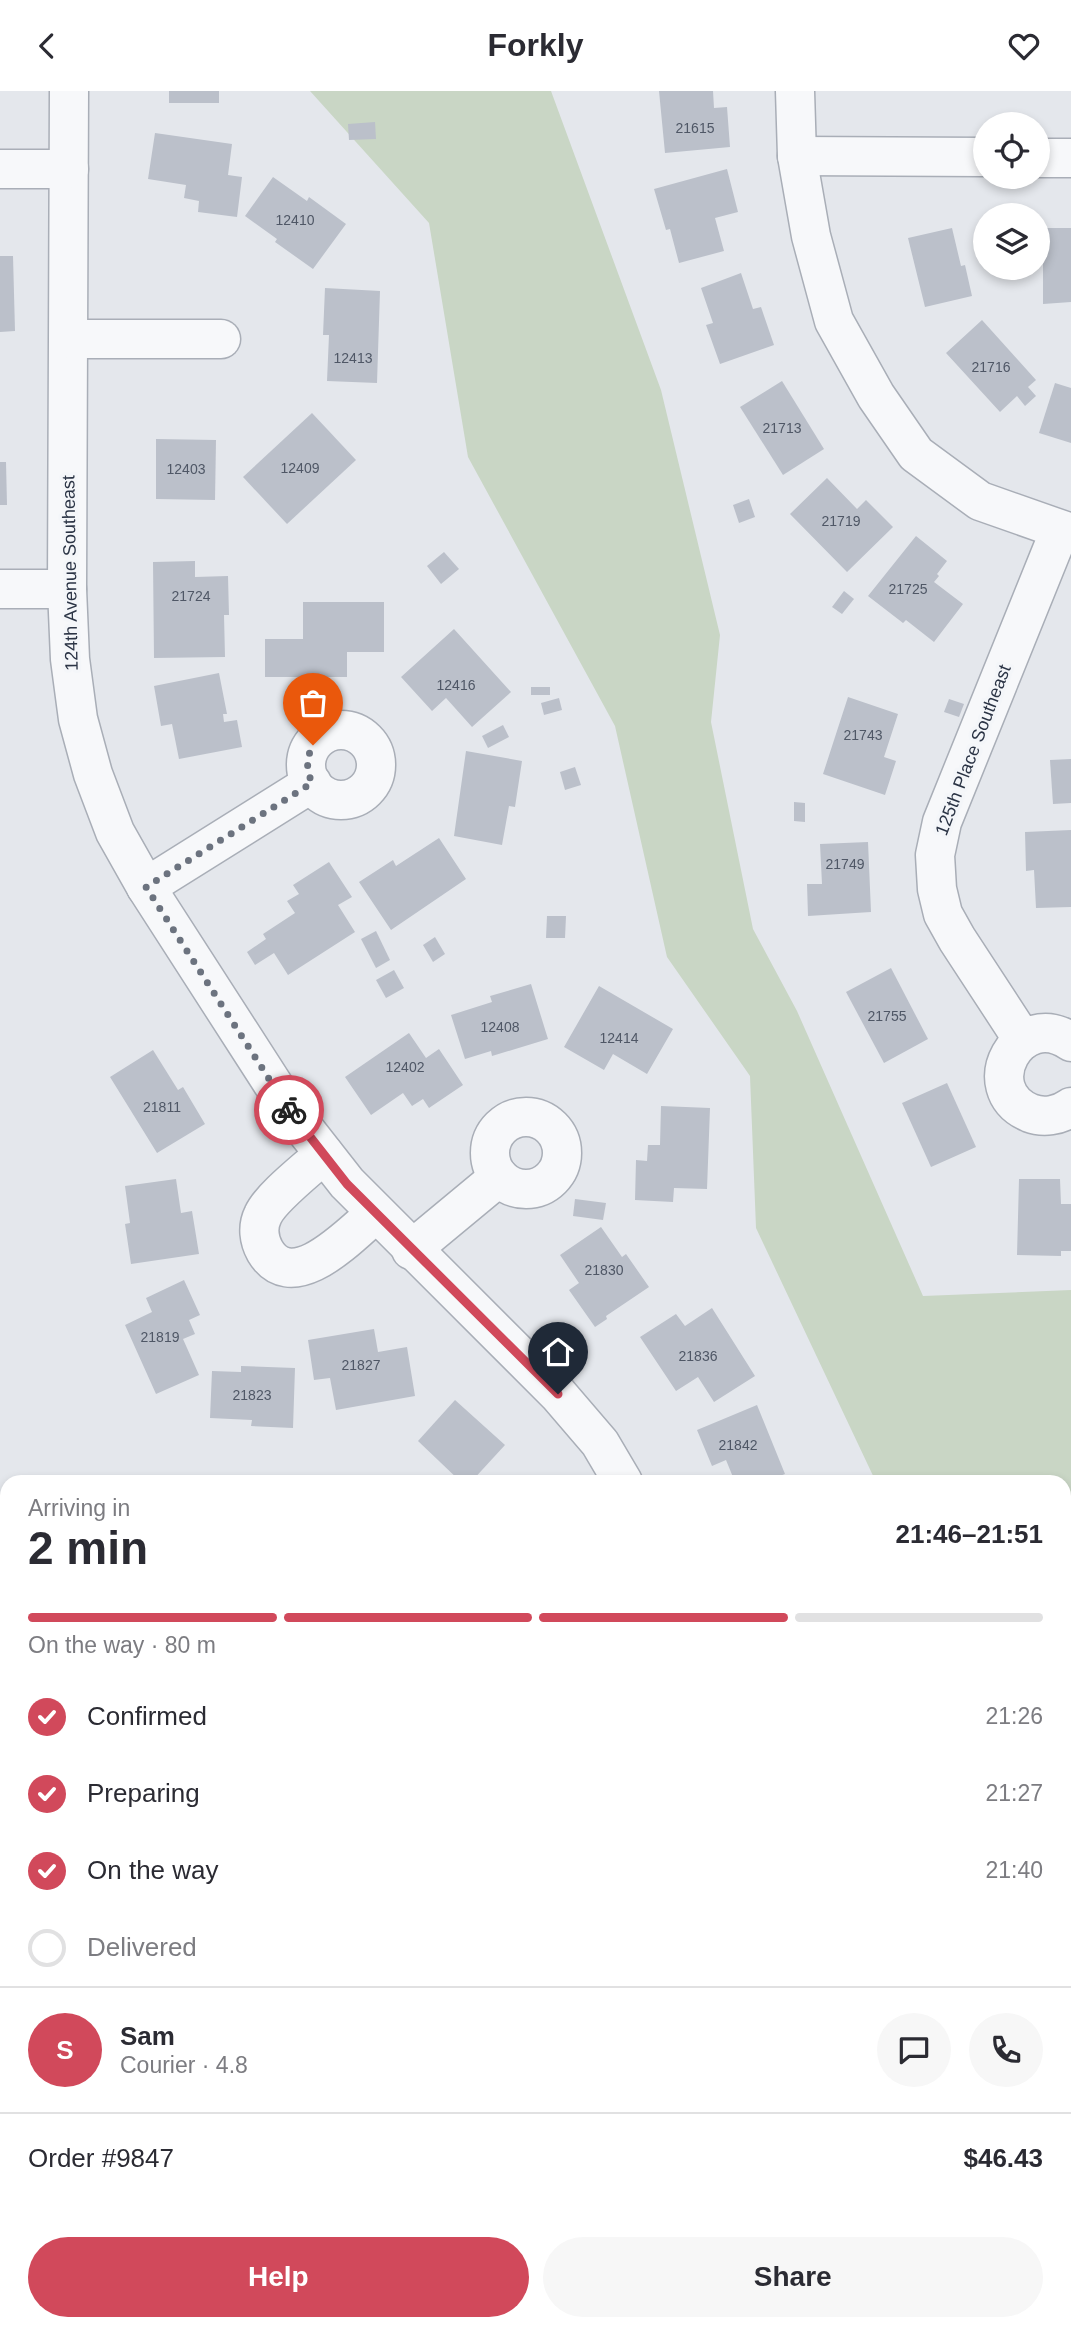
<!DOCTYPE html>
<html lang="en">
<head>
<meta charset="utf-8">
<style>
  body { margin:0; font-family:Helvetica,sans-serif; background:#f7f7f7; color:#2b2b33; height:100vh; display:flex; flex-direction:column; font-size:26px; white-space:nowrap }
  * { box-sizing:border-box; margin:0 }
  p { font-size:23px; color:#7c7c81 }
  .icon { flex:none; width:38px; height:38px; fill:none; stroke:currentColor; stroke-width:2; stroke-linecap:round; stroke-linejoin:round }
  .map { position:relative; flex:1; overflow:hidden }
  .sheet { position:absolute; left:0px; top:1384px; width:1071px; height:856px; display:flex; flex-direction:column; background:#fff; border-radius:21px 21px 0 0; box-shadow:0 4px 10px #0003 }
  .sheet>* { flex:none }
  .controls { position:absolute; left:973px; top:21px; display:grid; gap:14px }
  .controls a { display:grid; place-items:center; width:77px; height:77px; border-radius:50%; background:#fff; box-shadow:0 4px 10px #0003; font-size:35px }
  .pin { position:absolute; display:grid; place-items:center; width:60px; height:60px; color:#fff; margin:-72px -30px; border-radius:50% 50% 50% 0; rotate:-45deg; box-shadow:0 0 7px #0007 }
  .pin .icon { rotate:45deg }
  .courier { position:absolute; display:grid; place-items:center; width:70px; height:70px; margin:-35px; border:5px solid #d1495b; border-radius:50%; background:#fff; color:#222; box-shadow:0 2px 9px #0007 }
  .overview em { font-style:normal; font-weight:700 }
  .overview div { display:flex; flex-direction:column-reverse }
  .overview { display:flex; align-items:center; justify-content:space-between; height:119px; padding:0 28px }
  h1 { font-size:46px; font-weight:700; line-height:52px }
  .bar { display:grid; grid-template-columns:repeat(4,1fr); gap:10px 7px; align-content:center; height:84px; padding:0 28px }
  .bar i { height:9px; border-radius:5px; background:#e1e1e2 }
  .bar .current { background:#d1495b }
  .bar p { grid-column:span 4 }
  .line { display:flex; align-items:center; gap:18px; padding:0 28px; border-top:2px solid #e1e1e2 }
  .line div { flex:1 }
  .round { display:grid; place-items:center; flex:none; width:74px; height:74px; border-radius:37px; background:#f7f7f7 }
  ol { padding:0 28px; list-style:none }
  li { display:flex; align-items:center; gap:21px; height:77px }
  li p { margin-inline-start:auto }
  li .icon { padding:7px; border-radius:50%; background:#d1495b; color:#fff; stroke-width:4 }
  li:last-child { color:#7c7c81 }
  li i { width:38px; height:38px; border:4px solid #e1e1e2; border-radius:50% }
  .action { display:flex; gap:14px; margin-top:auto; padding:14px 28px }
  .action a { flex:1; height:80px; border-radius:42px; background:#d1495b; color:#fff; font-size:28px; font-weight:700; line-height:80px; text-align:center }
  .action a+a { background:#f7f7f7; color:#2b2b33 }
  header { display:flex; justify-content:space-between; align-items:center; height:91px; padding:0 28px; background:#fff; font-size:32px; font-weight:700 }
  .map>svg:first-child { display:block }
  .green { fill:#c9d6c5 }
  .building { fill:#bbc0ca }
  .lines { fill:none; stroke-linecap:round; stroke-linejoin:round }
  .street-casing { stroke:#a9aeb7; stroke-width:41 }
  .street { stroke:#f7f8fa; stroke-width:38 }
  .done { stroke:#6c737f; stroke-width:7; stroke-dasharray:0 12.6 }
  .route { stroke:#d1495b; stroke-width:9 }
  .labels { text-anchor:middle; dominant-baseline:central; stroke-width:7; stroke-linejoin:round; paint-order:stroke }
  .number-label { font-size:14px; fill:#4f5766 }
  .street-label { font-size:18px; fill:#2b3445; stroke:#f4f6f9 }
</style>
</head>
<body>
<header><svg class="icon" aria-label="back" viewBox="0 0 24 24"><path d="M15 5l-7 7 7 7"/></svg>Forkly<svg class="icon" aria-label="heart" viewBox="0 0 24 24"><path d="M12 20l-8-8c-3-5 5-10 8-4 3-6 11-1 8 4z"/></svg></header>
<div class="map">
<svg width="1071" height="2239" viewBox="0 0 1071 2239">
  <rect width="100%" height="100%" fill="#e4e7ec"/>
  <path class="green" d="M 310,0 L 551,0 L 661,299 L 720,544 L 711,631 L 753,838 L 797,920 L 923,1205 L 1071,1199 L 1071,2174 L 1064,2174 L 1064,1391 L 876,1391 L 756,1137 L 750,985 L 667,866 L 615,635 L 468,366 L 429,132 Z"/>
  <g class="building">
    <rect x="169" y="0" width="50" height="12"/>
    <path d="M 659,0 L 713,0 L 714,17 L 727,16 L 730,56 L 665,62 Z"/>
    <path d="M 375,31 L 376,48 L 349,49 L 348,33 Z"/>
    <path d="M 155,42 L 232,53 L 228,84 L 242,86 L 237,126 L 198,121 L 199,110 L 184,107 L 186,94 L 148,88 Z"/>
    <path d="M 727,78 L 738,121 L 715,127 L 724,160 L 679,172 L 670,138 L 666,139 L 654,98 Z"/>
    <path d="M 273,86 L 307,110 L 309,106 L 346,133 L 313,178 L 275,151 L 277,148 L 245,125 Z"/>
    <path d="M 952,137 L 961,175 L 965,174 L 972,205 L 925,216 L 908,147 Z"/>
    <path d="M 1043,137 L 1071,137 L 1071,211 L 1043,213 Z"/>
    <path d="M 0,165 L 13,165 L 15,240 L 0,241 Z"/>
    <path d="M 741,182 L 753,218 L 761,216 L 774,254 L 720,273 L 706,234 L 713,232 L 701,197 Z"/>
    <path d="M 325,197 L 380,200 L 377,292 L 327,290 L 329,244 L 323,244 Z"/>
    <path d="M 982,229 L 1036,289 L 1028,296 L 1036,305 L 1025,315 L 1017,305 L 1000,321 L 946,262 Z"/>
    <path d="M 782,290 L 824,358 L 783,384 L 740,316 Z"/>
    <path d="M 1055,292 L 1071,297 L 1071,352 L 1039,342 Z"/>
    <path d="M 312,322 L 356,369 L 287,433 L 243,386 Z"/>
    <path d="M 156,348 L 216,349 L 215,409 L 156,408 Z"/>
    <path d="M 0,371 L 6,371 L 7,414 L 0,414 Z"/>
    <path d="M 827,387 L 857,418 L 866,409 L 893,436 L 847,481 L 790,423 Z"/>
    <path d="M 749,408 L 755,426 L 739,432 L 733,414 Z"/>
    <path d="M 916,445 L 947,470 L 937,483 L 939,485 L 934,491 L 963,513 L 934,551 L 906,529 L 903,532 L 868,505 Z"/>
    <path d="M 444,461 L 459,478 L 441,493 L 427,475 Z"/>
    <path d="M 195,470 L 195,486 L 228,485 L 229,524 L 224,524 L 225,566 L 154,567 L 153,471 Z"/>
    <path d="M 844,500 L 854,508 L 842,523 L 832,516 Z"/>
    <path d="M 303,511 L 384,511 L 384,561 L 347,561 L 347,586 L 265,586 L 265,548 L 303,548 Z"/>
    <path d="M 454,538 L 511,601 L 472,636 L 446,607 L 432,620 L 401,586 Z"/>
    <path d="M 219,582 L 227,623 L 223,623 L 224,631 L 237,629 L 242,656 L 179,668 L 172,633 L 161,635 L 154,595 Z"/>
    <rect x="531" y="596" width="19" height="8"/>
    <path d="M 848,606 L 898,623 L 884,666 L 896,670 L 885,704 L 823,683 Z"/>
    <path d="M 559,607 L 562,619 L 544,624 L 541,612 Z"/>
    <path d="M 949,608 L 964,613 L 959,626 L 944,621 Z"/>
    <path d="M 503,634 L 509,646 L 488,657 L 482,645 Z"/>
    <path d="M 466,660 L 522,670 L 515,716 L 509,715 L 502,754 L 454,745 Z"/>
    <path d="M 1071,668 L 1071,712 L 1053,713 L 1050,669 Z"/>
    <path d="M 575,676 L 581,694 L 565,699 L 560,681 Z"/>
    <path d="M 794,711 L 805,712 L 805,731 L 794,730 Z"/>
    <path d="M 1071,739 L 1071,816 L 1036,817 L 1034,779 L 1026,780 L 1025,741 Z"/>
    <path d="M 439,747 L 466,788 L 391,839 L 359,791 L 393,769 L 396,775 Z"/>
    <path d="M 868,751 L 871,821 L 808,825 L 807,793 L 822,793 L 820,753 Z"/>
    <path d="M 329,771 L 352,806 L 338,814 L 355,841 L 288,884 L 274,862 L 255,874 L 247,861 L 266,848 L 263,843 L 295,822 L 287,810 L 299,803 L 293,794 Z"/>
    <path d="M 547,825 L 566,825 L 565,847 L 546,847 Z"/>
    <path d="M 376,840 L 390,869 L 376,877 L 361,848 Z"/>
    <path d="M 435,846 L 445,863 L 433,871 L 423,854 Z"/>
    <path d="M 891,877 L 928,948 L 884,972 L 846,901 Z"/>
    <path d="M 394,879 L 404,897 L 386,907 L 376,889 Z"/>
    <path d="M 531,893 L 548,948 L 492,965 L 491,960 L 465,968 L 451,924 L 492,911 L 490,905 Z"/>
    <path d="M 599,895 L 673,938 L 647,983 L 613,963 L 604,979 L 564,956 Z"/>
    <path d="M 409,942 L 426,967 L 439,958 L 463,994 L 429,1017 L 423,1008 L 412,1015 L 403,1002 L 371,1024 L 345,986 Z"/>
    <path d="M 153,959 L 178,999 L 183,996 L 205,1033 L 157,1062 L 110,986 Z"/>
    <path d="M 947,992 L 976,1056 L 931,1076 L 902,1012 Z"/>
    <path d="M 661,1015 L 710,1017 L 707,1098 L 674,1097 L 673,1111 L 635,1109 L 636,1069 L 647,1070 L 648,1054 L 660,1054 Z"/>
    <path d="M 176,1088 L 181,1122 L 192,1120 L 199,1163 L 131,1173 L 125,1133 L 130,1132 L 125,1095 Z"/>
    <path d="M 1019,1088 L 1060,1088 L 1061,1113 L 1071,1113 L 1071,1160 L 1061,1160 L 1061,1165 L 1017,1164 Z"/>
    <path d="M 575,1108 L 606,1112 L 603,1129 L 573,1125 Z"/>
    <path d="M 601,1136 L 622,1166 L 626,1163 L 649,1196 L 606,1225 L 607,1228 L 595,1236 L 569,1199 L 579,1192 L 560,1164 Z"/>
    <path d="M 184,1189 L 200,1224 L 189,1229 L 195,1243 L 183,1248 L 199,1284 L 156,1303 L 125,1234 L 152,1221 L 146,1207 Z"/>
    <path d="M 712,1217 L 755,1285 L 714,1311 L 698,1286 L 676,1300 L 640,1246 L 676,1223 L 685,1235 Z"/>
    <path d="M 374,1238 L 378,1261 L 407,1256 L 415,1305 L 336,1319 L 330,1287 L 314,1289 L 308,1249 Z"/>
    <path d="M 241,1275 L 295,1277 L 293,1337 L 251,1335 L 252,1329 L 210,1327 L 212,1280 L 241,1281 Z"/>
    <path d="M 455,1309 L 505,1354 L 471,1391 L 461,1391 L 418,1350 Z"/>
    <path d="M 757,1314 L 785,1383 L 764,1391 L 735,1391 L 726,1369 L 712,1375 L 697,1339 Z"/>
    <rect x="0" y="1408" width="7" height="44"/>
    <rect x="0" y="1695" width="7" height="49"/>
    <path d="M 0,1845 L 7,1845 L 7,1896 L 0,1897 Z"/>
    <path d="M 7,2079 L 7,2151 L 0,2151 L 0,2080 Z"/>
    <path d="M 0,2167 L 7,2173 L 7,2198 L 0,2206 Z"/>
    <path d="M 1064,2231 L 1070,2231 L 1069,2239 L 989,2239 L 989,2233 L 1064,2233 Z"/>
    <path d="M 197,2233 L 261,2233 L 263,2239 L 181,2239 Z"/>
    <path d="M 317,2233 L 348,2233 L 358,2239 L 313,2239 Z"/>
    <rect x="790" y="2233" width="72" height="6"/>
  </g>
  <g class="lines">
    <g class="street-casing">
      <g id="street">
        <path d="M 69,0 L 67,498 L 70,568 L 78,628 L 93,683 L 115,741 L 146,796 L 289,1018 L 347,1092 L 558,1303 L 600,1352 L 623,1391"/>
        <path d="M 795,0 L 797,65 L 811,145 L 834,230 L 876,305 L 916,363 L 980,410 L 1071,442"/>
        <path d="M 797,65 L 985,66"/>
        <path d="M 1038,67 L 1071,67"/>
        <path d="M 0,78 L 69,78"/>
        <path d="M 69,248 L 221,248"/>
        <path d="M 0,498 L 67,498"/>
        <circle cx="341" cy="674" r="35"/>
        <path d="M 146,796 L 312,692"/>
        <path d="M 1023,949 L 957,848 L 943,823 L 937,798 L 935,764 L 942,731 L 1060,439"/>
        <path d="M 1071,951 C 1019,915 974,998 1030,1022 C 1043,1027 1059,1025 1071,1016"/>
        <circle cx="526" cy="1062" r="36"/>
        <path d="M 324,1063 C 308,1078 271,1106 263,1124 C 257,1136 259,1149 265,1160 C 293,1207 352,1142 376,1122"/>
        <path d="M 411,1159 L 499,1086"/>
        <path d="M 0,1548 L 7,1548"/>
        <path d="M 0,1974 L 7,1974"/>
        <path d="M 719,2239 L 720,2233"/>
      </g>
    </g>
    <use href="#street" class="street"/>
  </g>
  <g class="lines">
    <path class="done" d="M 289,1019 L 146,796 L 312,692 C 306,677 306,668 313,654"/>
    <path class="route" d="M 289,1019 L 347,1093 L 558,1303"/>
  </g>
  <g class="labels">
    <g class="number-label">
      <text x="695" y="37">21615</text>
      <text x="295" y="129">12410</text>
      <text x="353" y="267">12413</text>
      <text x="991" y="276">21716</text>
      <text x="782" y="337">21713</text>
      <text x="300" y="377">12409</text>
      <text x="186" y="378">12403</text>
      <text x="841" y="430">21719</text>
      <text x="908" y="498">21725</text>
      <text x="191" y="505">21724</text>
      <text x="456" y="594">12416</text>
      <text x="863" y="644">21743</text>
      <text x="845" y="773">21749</text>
      <text x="887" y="925">21755</text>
      <text x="500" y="936">12408</text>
      <text x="619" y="947">12414</text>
      <text x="405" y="976">12402</text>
      <text x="162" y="1016">21811</text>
      <text x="604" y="1179">21830</text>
      <text x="160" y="1246">21819</text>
      <text x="698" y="1265">21836</text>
      <text x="361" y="1274">21827</text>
      <text x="252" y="1304">21823</text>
      <text x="738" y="1354">21842</text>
    </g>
    <g class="street-label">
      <text transform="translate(70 482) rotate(-91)">124th Avenue Southeast</text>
      <text transform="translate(973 659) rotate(-69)">125th Place Southeast</text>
    </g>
  </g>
</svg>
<div class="controls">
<a><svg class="icon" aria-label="locate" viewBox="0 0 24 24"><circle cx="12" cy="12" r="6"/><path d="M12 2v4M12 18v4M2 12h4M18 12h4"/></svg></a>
<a><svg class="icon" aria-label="layers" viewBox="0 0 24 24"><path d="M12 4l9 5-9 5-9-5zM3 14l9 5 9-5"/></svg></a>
</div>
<div class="pin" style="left:313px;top:654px;background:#ea580c"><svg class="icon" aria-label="bag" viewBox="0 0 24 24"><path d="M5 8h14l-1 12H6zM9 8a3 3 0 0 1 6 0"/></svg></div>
<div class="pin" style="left:558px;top:1303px;background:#1f2937"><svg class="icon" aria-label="home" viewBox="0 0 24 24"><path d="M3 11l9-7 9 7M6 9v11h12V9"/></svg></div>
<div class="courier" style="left:289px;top:1019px"><svg class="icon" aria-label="bike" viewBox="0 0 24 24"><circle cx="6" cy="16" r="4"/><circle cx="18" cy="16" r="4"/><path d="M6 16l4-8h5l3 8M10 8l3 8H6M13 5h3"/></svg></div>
<section class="sheet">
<div class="overview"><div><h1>2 min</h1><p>Arriving in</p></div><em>21:46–21:51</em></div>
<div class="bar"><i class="current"></i><i class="current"></i><i class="current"></i><i></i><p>On the way · 80 m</p></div>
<ol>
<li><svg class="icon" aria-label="check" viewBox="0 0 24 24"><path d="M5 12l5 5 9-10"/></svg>Confirmed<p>21:26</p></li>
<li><svg class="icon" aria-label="check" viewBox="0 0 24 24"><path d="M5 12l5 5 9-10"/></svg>Preparing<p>21:27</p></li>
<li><svg class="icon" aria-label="check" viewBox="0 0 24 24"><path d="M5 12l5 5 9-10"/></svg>On the way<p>21:40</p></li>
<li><i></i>Delivered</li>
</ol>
<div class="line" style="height:126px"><b class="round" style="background:#d1495b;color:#fff">S</b><div><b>Sam</b><p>Courier · 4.8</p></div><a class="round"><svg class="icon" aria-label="chat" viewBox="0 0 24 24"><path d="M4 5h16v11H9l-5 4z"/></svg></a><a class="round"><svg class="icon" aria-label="phone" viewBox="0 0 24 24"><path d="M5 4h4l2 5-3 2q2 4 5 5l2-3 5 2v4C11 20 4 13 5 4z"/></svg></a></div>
<div class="line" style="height:91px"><div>Order #9847</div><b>$46.43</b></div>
<div class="action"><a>Help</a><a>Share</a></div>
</section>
</div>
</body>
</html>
